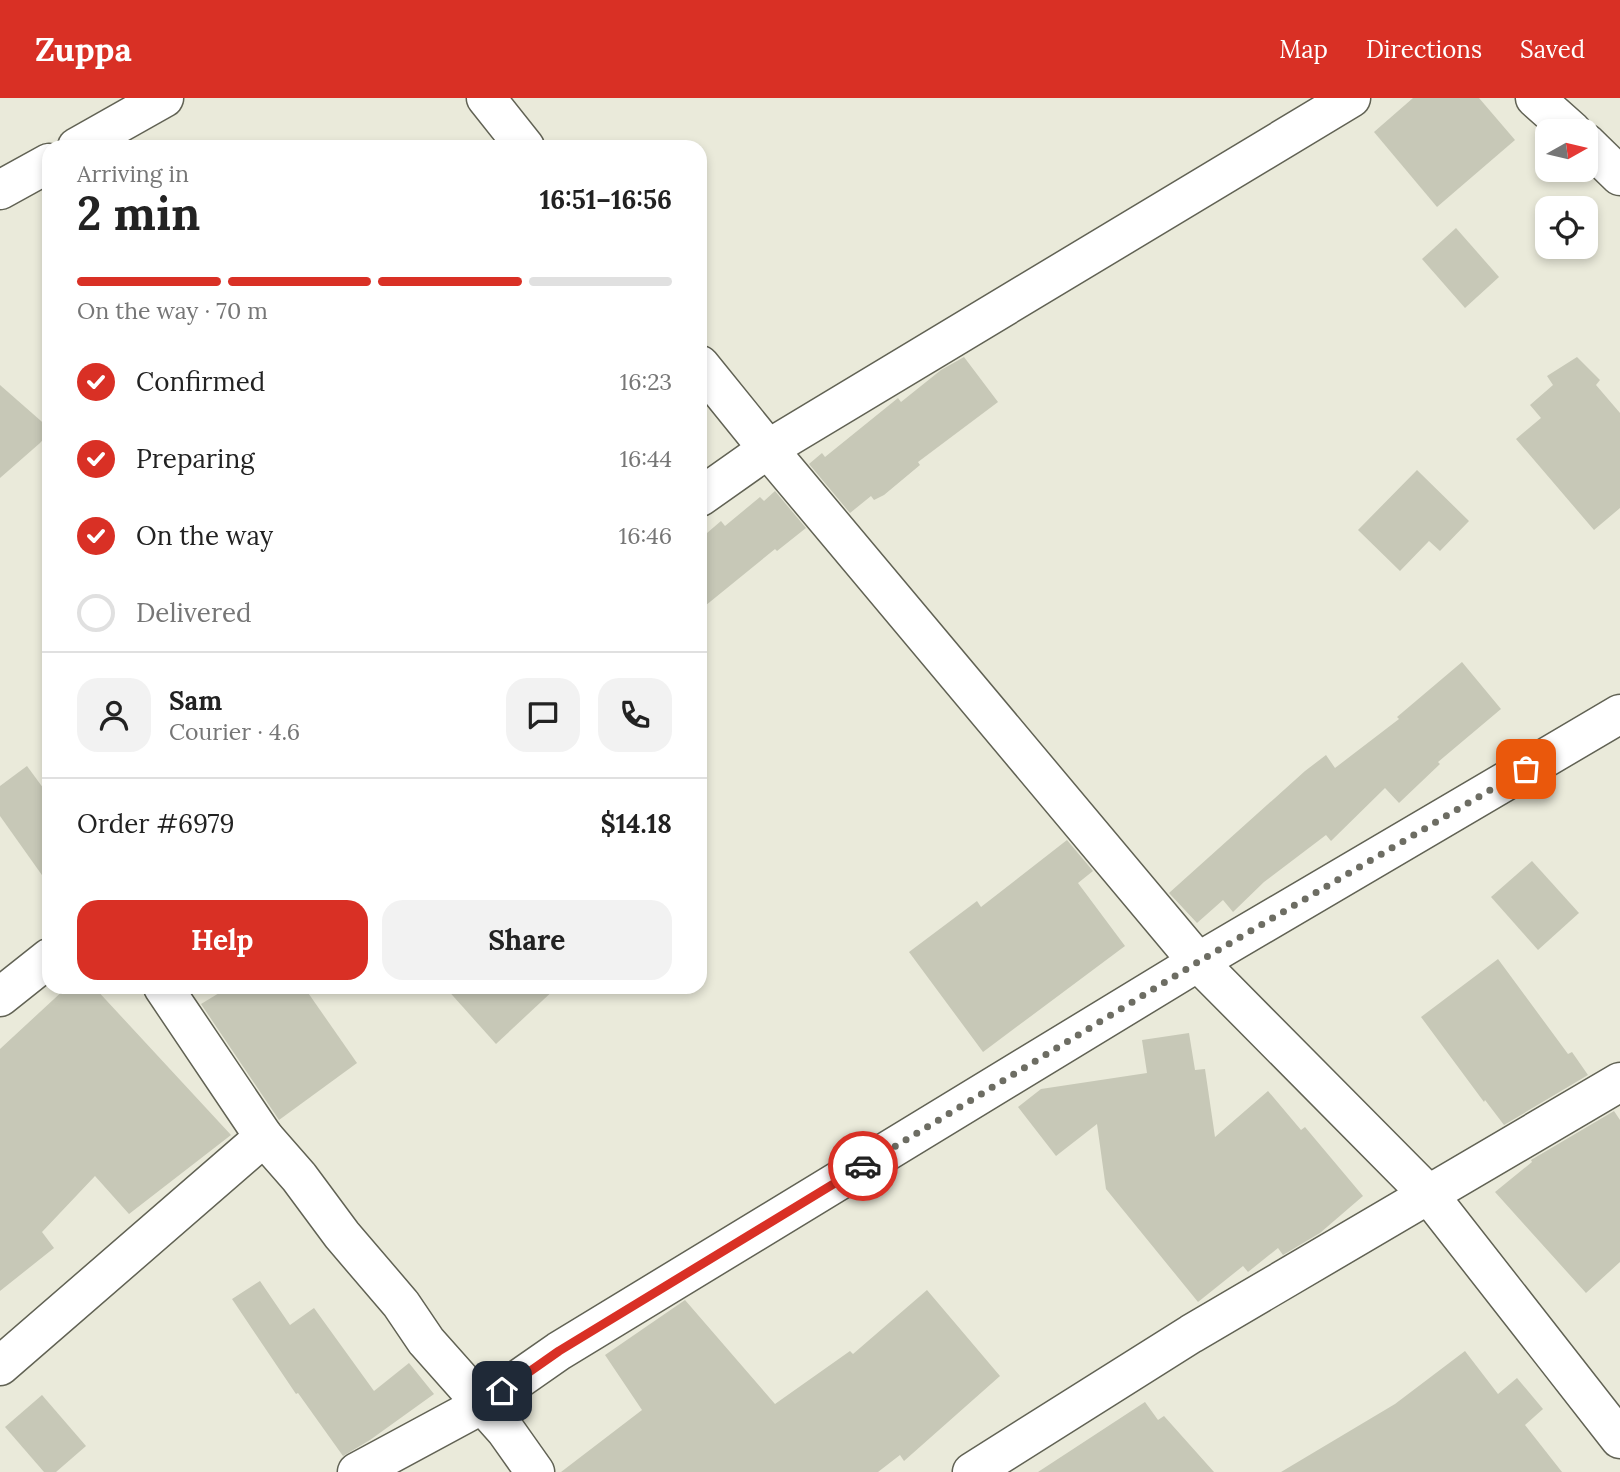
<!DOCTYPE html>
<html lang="en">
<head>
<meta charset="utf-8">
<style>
  body { margin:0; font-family:Lora,serif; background:#f2f2f2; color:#222; height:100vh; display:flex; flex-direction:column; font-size:26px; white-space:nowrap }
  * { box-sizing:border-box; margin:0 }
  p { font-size:23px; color:#767676 }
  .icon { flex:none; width:38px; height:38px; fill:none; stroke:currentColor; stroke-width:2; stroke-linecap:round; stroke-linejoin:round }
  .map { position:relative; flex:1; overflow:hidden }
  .panel { position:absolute; left:42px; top:42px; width:665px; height:854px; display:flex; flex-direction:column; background:#fff; border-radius:21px; box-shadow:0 4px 10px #0003 }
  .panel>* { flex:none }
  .needle { width:46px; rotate:82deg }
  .buttons { position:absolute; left:1535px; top:21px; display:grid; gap:14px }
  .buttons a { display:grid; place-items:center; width:63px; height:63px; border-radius:14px; background:#fff; box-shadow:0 4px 10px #0003; font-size:35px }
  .pin { position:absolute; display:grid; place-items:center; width:60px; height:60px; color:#fff; margin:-30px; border-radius:14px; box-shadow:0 4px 10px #0006 }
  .courier { position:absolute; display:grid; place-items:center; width:70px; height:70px; margin:-35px; border:5px solid #d93025; border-radius:50%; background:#fff; color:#222; box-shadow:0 2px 9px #0007 }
  .headline em { font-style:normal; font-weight:700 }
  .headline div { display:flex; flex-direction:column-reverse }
  .headline { display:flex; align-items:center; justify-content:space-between; height:119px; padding:0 35px }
  h1 { font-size:46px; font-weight:700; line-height:52px }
  .bar { display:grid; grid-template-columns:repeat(4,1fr); gap:10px 7px; align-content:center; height:84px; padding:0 35px }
  .bar i { height:9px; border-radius:5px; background:#e0e0e0 }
  .bar .on { background:#d93025 }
  .bar p { grid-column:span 4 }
  .line { display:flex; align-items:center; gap:18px; padding:0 35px; border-top:2px solid #e0e0e0 }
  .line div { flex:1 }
  .round { display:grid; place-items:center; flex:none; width:74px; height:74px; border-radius:21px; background:#f2f2f2 }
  ol { padding:0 35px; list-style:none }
  li { display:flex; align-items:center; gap:21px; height:77px }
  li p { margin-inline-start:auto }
  li .icon { padding:7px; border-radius:50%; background:#d93025; color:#fff; stroke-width:4 }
  li:last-child { color:#767676 }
  li i { width:38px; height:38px; border:4px solid #e0e0e0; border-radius:50% }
  .cta { display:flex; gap:14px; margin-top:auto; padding:14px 35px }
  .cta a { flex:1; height:80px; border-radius:21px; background:#d93025; color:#fff; font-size:28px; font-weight:700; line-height:80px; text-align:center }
  .cta a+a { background:#f2f2f2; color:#222 }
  header { display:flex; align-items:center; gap:42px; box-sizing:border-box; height:98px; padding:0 35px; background:#d93025; color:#fff }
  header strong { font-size:33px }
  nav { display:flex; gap:38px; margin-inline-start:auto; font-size:24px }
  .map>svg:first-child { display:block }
  .building { fill:#c7c8b7 }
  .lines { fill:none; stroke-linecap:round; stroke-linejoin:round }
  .street-casing { stroke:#616254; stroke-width:41 }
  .street { stroke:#fff; stroke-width:38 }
  .done { stroke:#6d6d63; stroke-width:7; stroke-dasharray:0 12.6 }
  .route { stroke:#d93025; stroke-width:9 }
</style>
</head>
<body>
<header>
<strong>Zuppa</strong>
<nav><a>Map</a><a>Directions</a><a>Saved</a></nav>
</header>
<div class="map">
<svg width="1620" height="1374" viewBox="0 0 1620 1374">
  <rect width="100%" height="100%" fill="#eaeada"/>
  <g class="building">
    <path d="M 1413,0 L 1479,0 L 1515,42 L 1437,109 L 1374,34 Z"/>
    <path d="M 1456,130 L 1499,179 L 1465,210 L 1422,161 Z"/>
    <path d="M 964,259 L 998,304 L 918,364 L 920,367 L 884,397 L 874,402 L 871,398 L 850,415 L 809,366 L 822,355 L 825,359 L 898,300 L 901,304 L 941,272 Z"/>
    <path d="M 1577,259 L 1600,282 L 1596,287 L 1620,315 L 1620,410 L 1594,432 L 1516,341 L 1541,320 L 1530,307 L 1553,287 L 1547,278 Z"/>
    <path d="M 0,287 L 49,330 L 49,335 L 40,345 L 0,380 Z"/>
    <path d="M 1417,372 L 1469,423 L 1440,453 L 1429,443 L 1400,473 L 1358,432 Z"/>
    <path d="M 775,393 L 806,430 L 777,453 L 775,451 L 700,512 L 700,441 L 721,423 L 725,428 L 760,399 L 764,403 Z"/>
    <path d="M 1462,564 L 1501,611 L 1438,664 L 1440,666 L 1399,705 L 1385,690 L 1331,743 L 1326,737 L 1264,784 L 1233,814 L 1223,802 L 1197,825 L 1169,795 L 1305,673 L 1326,657 L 1335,670 L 1399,621 L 1397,619 Z"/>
    <path d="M 27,668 L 49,698 L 49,787 L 0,718 L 0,688 Z"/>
    <path d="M 1067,742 L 1093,773 L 1078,785 L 1125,848 L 983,954 L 909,854 L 977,803 L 981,809 Z"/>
    <path d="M 1532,763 L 1579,815 L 1538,852 L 1491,799 Z"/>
    <path d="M 1498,861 L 1568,956 L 1572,954 L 1588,977 L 1504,1027 L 1485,1002 L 1484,1004 L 1421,919 Z"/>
    <path d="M 67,889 L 94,889 L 231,1037 L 129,1116 L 95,1078 L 42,1134 L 54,1150 L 0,1193 L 0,951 Z"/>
    <path d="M 229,889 L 304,889 L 357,965 L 279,1022 L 201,906 Z"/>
    <path d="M 445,889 L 557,889 L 496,946 Z"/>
    <path d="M 1189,935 L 1195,972 L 1205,971 L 1215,1039 L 1268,993 L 1301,1032 L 1305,1029 L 1363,1098 L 1320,1135 L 1283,1157 L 1278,1150 L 1248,1174 L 1243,1168 L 1198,1204 L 1106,1091 L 1097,1026 L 1056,1058 L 1018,1009 L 1041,991 L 1147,975 L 1142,942 Z"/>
    <path d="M 1614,1013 L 1620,1022 L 1620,1164 L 1586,1195 L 1495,1094 L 1532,1064 L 1531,1062 Z"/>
    <path d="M 260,1183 L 290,1227 L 314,1210 L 374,1293 L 409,1265 L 434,1296 L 370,1342 L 343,1358 L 298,1295 L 296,1296 L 232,1201 Z"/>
    <path d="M 927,1192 L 1000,1278 L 904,1363 L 900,1357 L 878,1374 L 561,1374 L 642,1312 L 605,1257 L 685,1202 L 775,1306 L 850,1253 L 853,1256 Z"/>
    <path d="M 1465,1253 L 1498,1296 L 1517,1280 L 1543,1311 L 1525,1327 L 1562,1374 L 1281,1374 L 1395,1306 Z"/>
    <path d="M 42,1297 L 86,1348 L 56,1374 L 44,1374 L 5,1329 Z"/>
    <path d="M 1145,1304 L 1158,1322 L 1164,1318 L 1214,1374 L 1038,1374 Z"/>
  </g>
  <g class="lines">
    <g class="street-casing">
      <g id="street">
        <path d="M 486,0 L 525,49"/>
        <path d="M 1535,0 L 1572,33"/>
        <path d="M 1586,45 L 1620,78"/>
        <path d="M 77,49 L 164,0"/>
        <path d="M 0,92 L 49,65"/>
        <path d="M 700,267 L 768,351 L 1198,864 L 1429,1097 L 1620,1341"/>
        <path d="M 700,399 L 768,351 L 1351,0"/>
        <path d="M 163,889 L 264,1039 L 299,1079 L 342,1137 L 401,1206 L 426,1243 L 506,1333 L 535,1374"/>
        <path d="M 0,899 L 49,860"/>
        <path d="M 0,1268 L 264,1039"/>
        <path d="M 357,1374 L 483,1306 L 559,1253 L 1198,864 L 1620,616"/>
        <path d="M 972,1374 L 1191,1236 L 1620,984"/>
      </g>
    </g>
    <use href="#street" class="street"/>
  </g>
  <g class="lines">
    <path class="done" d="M 863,1068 L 1198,864 L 1526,671"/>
    <path class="route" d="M 502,1293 L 559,1253 L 863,1068"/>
  </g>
</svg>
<div class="buttons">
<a><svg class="needle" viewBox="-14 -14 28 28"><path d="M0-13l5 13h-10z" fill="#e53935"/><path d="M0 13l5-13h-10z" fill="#767676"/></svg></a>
<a><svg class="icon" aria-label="locate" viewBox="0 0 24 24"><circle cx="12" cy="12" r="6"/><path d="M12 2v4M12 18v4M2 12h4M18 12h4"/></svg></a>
</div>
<div class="pin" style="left:1526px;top:671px;background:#ea580c"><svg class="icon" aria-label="bag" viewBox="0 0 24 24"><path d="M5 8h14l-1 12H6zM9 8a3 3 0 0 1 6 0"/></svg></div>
<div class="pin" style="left:502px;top:1293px;background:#1f2937"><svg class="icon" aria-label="home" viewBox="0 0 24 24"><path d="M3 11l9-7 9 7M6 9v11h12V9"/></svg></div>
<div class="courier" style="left:863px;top:1068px"><svg class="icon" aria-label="car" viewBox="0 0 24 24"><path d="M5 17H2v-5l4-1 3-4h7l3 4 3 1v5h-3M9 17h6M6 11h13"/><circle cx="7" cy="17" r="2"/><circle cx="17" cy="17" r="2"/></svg></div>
<section class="panel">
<div class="headline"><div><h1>2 min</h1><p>Arriving in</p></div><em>16:51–16:56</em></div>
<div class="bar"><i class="on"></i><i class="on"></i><i class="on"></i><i></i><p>On the way · 70 m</p></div>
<ol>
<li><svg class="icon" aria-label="check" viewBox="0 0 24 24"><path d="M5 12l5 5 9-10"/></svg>Confirmed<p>16:23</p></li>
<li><svg class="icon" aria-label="check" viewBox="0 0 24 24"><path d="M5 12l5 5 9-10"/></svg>Preparing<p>16:44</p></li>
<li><svg class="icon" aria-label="check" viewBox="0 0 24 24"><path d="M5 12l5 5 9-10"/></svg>On the way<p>16:46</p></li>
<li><i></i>Delivered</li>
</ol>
<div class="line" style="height:126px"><a class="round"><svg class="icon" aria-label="person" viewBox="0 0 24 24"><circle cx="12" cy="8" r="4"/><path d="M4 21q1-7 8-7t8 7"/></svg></a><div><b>Sam</b><p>Courier · 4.6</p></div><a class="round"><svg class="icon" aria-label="chat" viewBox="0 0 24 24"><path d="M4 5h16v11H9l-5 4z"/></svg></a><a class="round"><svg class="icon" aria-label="phone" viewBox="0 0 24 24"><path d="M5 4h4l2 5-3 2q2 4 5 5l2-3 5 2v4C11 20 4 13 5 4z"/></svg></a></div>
<div class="line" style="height:91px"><div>Order #6979</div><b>$14.18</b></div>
<div class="cta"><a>Help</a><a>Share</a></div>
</section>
</div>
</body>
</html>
